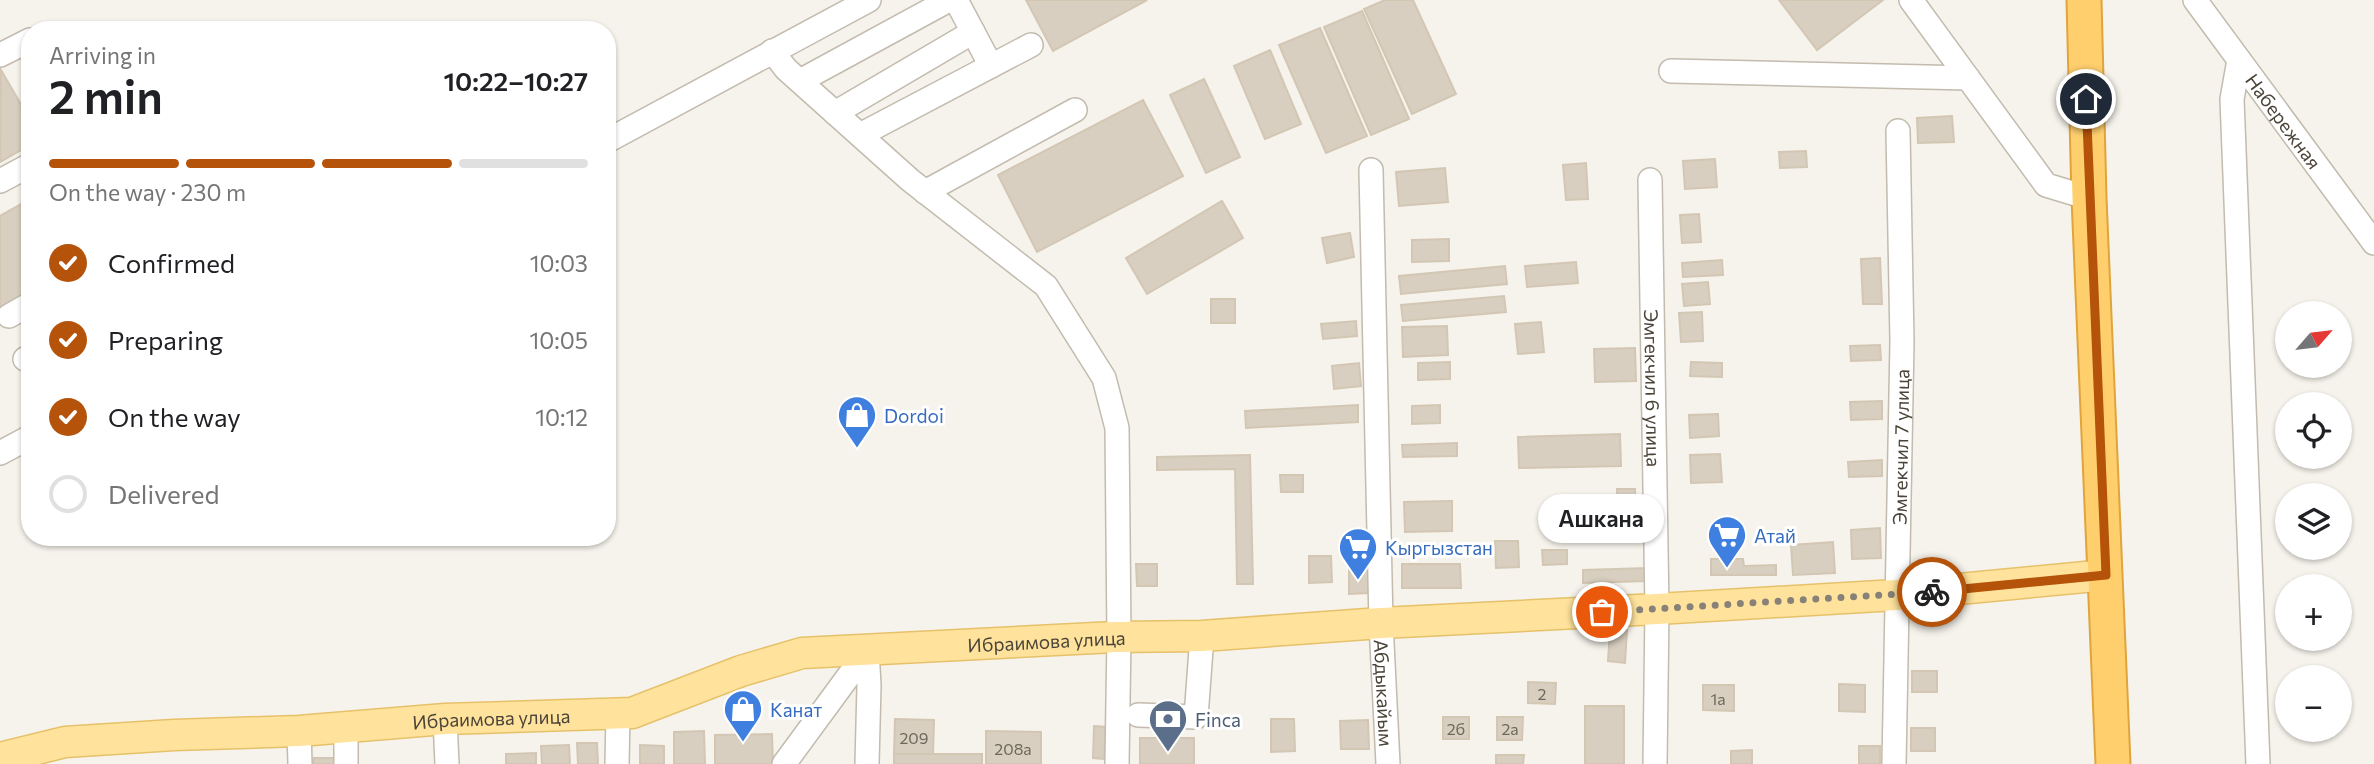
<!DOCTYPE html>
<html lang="en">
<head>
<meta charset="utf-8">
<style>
  body { margin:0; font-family:Commissioner,sans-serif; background:#f6f6f6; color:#202124; height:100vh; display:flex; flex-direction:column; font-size:26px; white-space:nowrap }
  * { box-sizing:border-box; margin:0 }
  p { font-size:23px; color:#757577 }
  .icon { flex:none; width:38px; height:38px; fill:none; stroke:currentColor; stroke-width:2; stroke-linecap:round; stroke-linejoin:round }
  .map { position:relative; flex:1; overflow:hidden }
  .details { position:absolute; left:21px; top:21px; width:595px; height:525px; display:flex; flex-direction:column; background:#fff; border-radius:28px; box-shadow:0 2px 5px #0004 }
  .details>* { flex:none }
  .needle { width:46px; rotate:62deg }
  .tools { position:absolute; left:2275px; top:301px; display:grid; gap:14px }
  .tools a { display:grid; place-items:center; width:77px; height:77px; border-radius:50%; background:#fff; box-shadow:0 2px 5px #0004; font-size:35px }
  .pin { position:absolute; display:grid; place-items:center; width:60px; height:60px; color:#fff; margin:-30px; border:4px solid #fff; border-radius:50%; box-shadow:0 2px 7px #0007 }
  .courier { position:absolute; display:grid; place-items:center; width:70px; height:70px; margin:-35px; border:5px solid #b45309; border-radius:50%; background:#fff; color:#222; box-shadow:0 2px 9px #0007 }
  .bubble { position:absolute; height:49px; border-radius:24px; background:#fff; box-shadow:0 2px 5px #0004; font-size:23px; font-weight:600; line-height:49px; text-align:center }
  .summary em { font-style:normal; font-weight:600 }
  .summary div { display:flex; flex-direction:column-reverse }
  .summary { display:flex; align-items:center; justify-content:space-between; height:119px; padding:0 28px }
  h1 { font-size:46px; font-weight:600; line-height:52px }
  .bar { display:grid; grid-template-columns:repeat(4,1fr); gap:10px 7px; align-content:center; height:84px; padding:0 28px }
  .bar i { height:9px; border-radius:5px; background:#e0e0e0 }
  .bar .current { background:#b45309 }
  .bar p { grid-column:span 4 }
  ol { padding:0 28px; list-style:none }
  li { display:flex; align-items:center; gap:21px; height:77px }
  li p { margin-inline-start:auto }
  li .icon { padding:7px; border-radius:50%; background:#b45309; color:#fff; stroke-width:4 }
  li:last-child { color:#757577 }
  li i { width:38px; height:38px; border:4px solid #e0e0e0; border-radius:50% }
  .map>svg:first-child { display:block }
  .building { fill:#d8cfc1; stroke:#d3c7b4; stroke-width:2 }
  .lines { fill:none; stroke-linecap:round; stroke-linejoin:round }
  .minor-casing { stroke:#c2bbae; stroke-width:26 }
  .major-casing { stroke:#e6c16a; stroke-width:33 }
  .highway-casing { stroke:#e0a43c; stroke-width:37 }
  .minor { stroke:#fff; stroke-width:23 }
  .major { stroke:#ffe39c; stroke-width:30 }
  .highway { stroke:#ffcf6e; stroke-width:33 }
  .done { stroke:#878178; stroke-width:7; stroke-dasharray:0 12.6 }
  .route { stroke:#b45309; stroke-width:9 }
  .labels { text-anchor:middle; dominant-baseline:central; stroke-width:6; stroke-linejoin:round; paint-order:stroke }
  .number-label { font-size:16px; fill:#6e675b }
  .street-label { font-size:19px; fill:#4b4439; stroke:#fff }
  .shop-label { font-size:19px; fill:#366cbe; stroke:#fff; text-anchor:start }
  .service-label { font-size:19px; fill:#4e5e75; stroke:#fff; text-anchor:start }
</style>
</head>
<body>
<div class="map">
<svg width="2374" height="764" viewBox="0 0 2374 764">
  <rect width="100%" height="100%" fill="#f6f3ec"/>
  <g class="building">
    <path d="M 1026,0 L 1147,0 L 1053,51 Z"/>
    <path d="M 1385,0 L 1413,0 L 1456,94 L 1412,114 L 1364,9 Z"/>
    <path d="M 1779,0 L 1883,0 L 1817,50 Z"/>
    <path d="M 1362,11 L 1409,119 L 1371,135 L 1324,27 Z"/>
    <path d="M 1320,28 L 1367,136 L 1326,153 L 1279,45 Z"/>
    <path d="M 1270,50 L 1301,124 L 1265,139 L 1234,66 Z"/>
    <path d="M 1,70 L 30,120 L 30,145 L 0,162 Z"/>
    <path d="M 1204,79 L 1240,157 L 1206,173 L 1170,95 Z"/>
    <path d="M 1143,100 L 1183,176 L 1037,252 L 998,175 Z"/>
    <path d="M 1952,116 L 1954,142 L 1918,143 L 1917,118 Z"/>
    <path d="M 1806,151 L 1807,167 L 1780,168 L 1779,152 Z"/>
    <path d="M 1715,159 L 1717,187 L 1685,189 L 1683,161 Z"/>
    <path d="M 1586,163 L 1588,199 L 1566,200 L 1563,165 Z"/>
    <path d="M 1445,168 L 1448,202 L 1399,206 L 1396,172 Z"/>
    <path d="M 30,199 L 30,299 L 0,316 L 0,216 Z"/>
    <path d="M 1222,201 L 1243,238 L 1147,294 L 1126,258 Z"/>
    <path d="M 1699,214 L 1701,242 L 1682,243 L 1680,215 Z"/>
    <path d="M 1350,233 L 1354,257 L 1327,263 L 1322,238 Z"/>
    <path d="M 1449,239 L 1449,261 L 1412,262 L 1412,240 Z"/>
    <path d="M 1880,258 L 1882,304 L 1863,304 L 1861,259 Z"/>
    <path d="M 1722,260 L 1723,275 L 1683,277 L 1682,263 Z"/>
    <path d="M 1576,262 L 1578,283 L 1527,287 L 1525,266 Z"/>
    <path d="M 1505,266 L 1507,284 L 1401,294 L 1399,276 Z"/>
    <path d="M 1708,282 L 1710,304 L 1684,306 L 1682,284 Z"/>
    <path d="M 1504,296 L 1506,312 L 1403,321 L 1401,305 Z"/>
    <rect x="1211" y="299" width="24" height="24"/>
    <path d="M 1702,312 L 1703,341 L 1681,342 L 1679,313 Z"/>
    <path d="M 1356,321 L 1357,336 L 1323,339 L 1321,324 Z"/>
    <path d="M 1541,322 L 1544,352 L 1518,354 L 1515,324 Z"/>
    <path d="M 1447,326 L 1448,355 L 1403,357 L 1402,327 Z"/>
    <path d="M 1880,345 L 1881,360 L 1851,361 L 1850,346 Z"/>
    <path d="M 1635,348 L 1636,381 L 1595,382 L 1594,349 Z"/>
    <path d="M 1450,362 L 1450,379 L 1418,380 L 1418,363 Z"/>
    <path d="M 1691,362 L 1722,363 L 1722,377 L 1690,376 Z"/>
    <path d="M 1359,363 L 1361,386 L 1334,389 L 1332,366 Z"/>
    <path d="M 1882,401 L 1882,419 L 1851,420 L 1850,402 Z"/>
    <path d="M 1358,405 L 1358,422 L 1246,428 L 1245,411 Z"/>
    <path d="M 1440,405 L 1440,423 L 1412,424 L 1412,406 Z"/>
    <path d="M 1718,414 L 1719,436 L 1690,438 L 1689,415 Z"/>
    <path d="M 1620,434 L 1621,466 L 1519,468 L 1518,437 Z"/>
    <path d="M 1457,443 L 1457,456 L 1403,457 L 1402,445 Z"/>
    <path d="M 1720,454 L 1722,482 L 1691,483 L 1690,455 Z"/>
    <path d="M 1250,455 L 1253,584 L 1237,584 L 1235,469 L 1157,470 L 1157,457 Z"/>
    <path d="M 1882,460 L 1882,476 L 1849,477 L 1848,462 Z"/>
    <path d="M 1280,475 L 1303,475 L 1303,492 L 1281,492 Z"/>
    <path d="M 1617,489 L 1635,489 L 1636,533 L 1618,533 Z"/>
    <path d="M 1452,501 L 1452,531 L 1405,532 L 1404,502 Z"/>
    <path d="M 1880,528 L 1881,558 L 1852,559 L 1851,530 Z"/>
    <path d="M 1495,541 L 1518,541 L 1519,567 L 1496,568 Z"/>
    <path d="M 1833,542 L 1835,573 L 1793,575 L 1791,545 Z"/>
    <path d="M 1542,550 L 1567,550 L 1567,564 L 1543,565 Z"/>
    <path d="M 1309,556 L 1331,556 L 1332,582 L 1309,583 Z"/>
    <path d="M 1711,559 L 1743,559 L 1744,566 L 1776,565 L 1776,575 L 1711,575 Z"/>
    <path d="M 1136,564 L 1157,564 L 1157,586 L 1137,586 Z"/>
    <path d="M 1368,564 L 1369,593 L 1349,594 L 1349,565 Z"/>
    <path d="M 1402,564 L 1460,564 L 1461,588 L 1402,588 Z"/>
    <path d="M 1647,568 L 1647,581 L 1583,583 L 1583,570 Z"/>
    <path d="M 1610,629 L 1627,630 L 1625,663 L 1608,661 Z"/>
    <rect x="1912" y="671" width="25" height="21"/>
    <path d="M 1528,682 L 1556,683 L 1555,704 L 1528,703 Z"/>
    <path d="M 1839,684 L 1865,685 L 1865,712 L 1839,711 Z"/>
    <path d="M 1703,685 L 1734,685 L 1734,711 L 1703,710 Z"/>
    <rect x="1585" y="706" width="39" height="58"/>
    <rect x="1443" y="717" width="26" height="22"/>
    <path d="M 1497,717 L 1523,717 L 1522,740 L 1497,740 Z"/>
    <path d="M 895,719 L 934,720 L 933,754 L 894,754 Z"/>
    <path d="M 1271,719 L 1294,719 L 1295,751 L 1271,752 Z"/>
    <path d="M 1368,720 L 1369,749 L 1341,749 L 1340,721 Z"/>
    <path d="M 1094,726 L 1106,727 L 1104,759 L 1093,758 Z"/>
    <rect x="1911" y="728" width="24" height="23"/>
    <path d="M 704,731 L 705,764 L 674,764 L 674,732 Z"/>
    <path d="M 986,731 L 1041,732 L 1041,764 L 986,764 Z"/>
    <path d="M 772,734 L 773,764 L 715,764 L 715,735 Z"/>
    <rect x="1140" y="738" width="54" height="26"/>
    <path d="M 577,743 L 597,743 L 598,764 L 578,764 Z"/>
    <path d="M 569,745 L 570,764 L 542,764 L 541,746 Z"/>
    <path d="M 640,745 L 664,746 L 664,764 L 640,764 Z"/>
    <rect x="1859" y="746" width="21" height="18"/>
    <path d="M 1752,750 L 1752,764 L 1731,764 L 1731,751 Z"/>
    <path d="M 536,753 L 536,764 L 506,764 L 506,754 Z"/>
    <rect x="894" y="754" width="88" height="10"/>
    <path d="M 1496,755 L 1524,755 L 1523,764 L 1496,764 Z"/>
    <rect x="314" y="758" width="22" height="6"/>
  </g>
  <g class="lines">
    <g class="minor-casing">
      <g id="minor">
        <path d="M 956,0 L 991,66"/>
        <path d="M 1911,0 L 2046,185 L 2089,198"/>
        <path id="s1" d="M 2195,0 L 2374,243"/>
        <path d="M 772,51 L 786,69 L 910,180 L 1046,286 L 1104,378 L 1117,428 L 1119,637 L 1117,764"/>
        <path d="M 0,55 L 30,40"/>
        <path d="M 2239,60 L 2232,99 L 2258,764"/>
        <path d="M 1671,71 L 1968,78"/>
        <path d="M 800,81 L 949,0"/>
        <path d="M 835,113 L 973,32"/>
        <path d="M 860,135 L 1031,45"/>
        <path d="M 607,141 L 869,0"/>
        <path id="s2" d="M 1371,170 L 1381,623 L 1388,764"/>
        <path id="s3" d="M 1650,180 L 1657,609 L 1655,764"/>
        <path d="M 0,181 L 30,165"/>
        <path d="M 925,192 L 1075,110"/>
        <path d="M 9,316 L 30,304"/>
        <path d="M 25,359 L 30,356"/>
        <path d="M 0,453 L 30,437"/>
        <path d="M 867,651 L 869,685 L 867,764"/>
        <path d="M 1138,715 L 1196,717 L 1202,636"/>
        <path d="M 445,719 L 447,764"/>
        <path d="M 299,731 L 300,764"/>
        <path d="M 346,764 L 346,727"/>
        <path d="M 617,764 L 618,714"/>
        <path d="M 784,764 L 867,651"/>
        <path id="s4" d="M 1894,764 L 1902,341 L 1898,131"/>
      </g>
    </g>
    <g class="major-casing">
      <g id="major">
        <path id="s5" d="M 0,758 L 65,742 L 174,735 L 299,731 L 445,719 L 632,713 L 741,671 L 802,653 L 1115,637 L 1202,636 L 1381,623 L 1657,609 L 1896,595 L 2106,575"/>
      </g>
    </g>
    <g class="highway-casing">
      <path id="highway" d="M 2084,0 L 2089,198 L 2113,764"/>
    </g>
    <use href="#minor" class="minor"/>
    <use href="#major" class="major"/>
    <use href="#highway" class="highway"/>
  </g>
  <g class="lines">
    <path class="done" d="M 1602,612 L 1932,592"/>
    <path class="route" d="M 1932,592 L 2106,575 L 2086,99"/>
  </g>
  <defs>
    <g id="shop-pin" transform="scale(2.0125)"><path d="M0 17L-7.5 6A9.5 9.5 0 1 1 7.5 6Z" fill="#3f7fe0" stroke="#fff"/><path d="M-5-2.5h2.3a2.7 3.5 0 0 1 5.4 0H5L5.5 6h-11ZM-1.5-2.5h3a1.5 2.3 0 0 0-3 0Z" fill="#fff"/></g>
    <g id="supermarket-pin" transform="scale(2.0125)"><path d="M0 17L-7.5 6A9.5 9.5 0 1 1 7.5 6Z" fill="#3f7fe0" stroke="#fff"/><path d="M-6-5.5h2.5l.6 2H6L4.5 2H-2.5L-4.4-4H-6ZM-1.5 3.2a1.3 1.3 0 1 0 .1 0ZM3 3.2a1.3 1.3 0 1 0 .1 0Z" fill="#fff"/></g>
    <g id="bank-pin" transform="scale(2.0125)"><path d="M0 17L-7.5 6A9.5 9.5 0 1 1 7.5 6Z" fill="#5c6f8a" stroke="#fff"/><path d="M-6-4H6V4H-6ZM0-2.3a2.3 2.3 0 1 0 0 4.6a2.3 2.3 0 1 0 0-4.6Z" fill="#fff"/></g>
  </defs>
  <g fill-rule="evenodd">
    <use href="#shop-pin" x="857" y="415"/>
    <use href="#supermarket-pin" x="1727" y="535"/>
    <use href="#supermarket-pin" x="1358" y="547"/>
    <use href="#shop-pin" x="743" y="709"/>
    <use href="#bank-pin" x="1168" y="719"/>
  </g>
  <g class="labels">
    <g class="number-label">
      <text x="1542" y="693">2</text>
      <text x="1718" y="698">1а</text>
      <text x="1456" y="728">2б</text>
      <text x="1510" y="728">2а</text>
      <text x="914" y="737">209</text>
      <text x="1013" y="748">208а</text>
    </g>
    <g class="street-label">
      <text stroke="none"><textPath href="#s1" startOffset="150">Набережная</textPath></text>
      <text stroke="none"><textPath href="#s3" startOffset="208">Эмгекчил 6 улица</textPath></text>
      <text stroke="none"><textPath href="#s4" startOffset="317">Эмгекчил 7 улица</textPath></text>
      <text stroke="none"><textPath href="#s5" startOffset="1060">Ибраимова улица</textPath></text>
      <text stroke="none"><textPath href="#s2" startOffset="523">Абдыкайым</textPath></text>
      <text stroke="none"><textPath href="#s5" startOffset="494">Ибраимова улица</textPath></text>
    </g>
    <g class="shop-label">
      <text x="884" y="415">Dordoi</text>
      <text x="1754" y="535">Атай</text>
      <text x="1385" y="547">Кыргызстан</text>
      <text x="770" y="709">Канат</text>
    </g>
    <g class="service-label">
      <text x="1195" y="719">Finca</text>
    </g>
  </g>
</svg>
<div class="tools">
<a><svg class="needle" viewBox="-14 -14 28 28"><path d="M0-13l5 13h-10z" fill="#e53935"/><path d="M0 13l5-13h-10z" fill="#757577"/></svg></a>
<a><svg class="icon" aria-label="locate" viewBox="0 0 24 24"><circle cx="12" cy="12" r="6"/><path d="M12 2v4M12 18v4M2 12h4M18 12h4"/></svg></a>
<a><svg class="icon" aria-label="layers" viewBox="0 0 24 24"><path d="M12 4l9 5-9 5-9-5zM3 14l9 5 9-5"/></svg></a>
<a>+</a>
<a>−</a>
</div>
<div class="pin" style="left:1602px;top:612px;background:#ea580c"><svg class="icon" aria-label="bag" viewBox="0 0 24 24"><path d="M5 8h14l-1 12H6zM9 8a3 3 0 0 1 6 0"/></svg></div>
<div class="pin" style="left:2086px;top:99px;background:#1f2937"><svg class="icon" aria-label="home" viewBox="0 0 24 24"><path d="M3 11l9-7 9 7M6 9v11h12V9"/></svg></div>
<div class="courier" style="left:1932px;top:592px"><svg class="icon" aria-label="bike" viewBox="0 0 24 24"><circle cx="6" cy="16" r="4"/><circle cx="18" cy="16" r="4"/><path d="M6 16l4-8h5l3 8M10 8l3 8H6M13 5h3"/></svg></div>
<div class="bubble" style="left:1538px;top:494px;width:126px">Ашкана</div>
<section class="details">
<div class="summary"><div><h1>2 min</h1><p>Arriving in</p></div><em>10:22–10:27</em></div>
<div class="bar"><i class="current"></i><i class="current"></i><i class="current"></i><i></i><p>On the way · 230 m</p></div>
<ol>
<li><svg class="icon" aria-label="check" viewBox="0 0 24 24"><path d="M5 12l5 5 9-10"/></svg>Confirmed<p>10:03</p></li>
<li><svg class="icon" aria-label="check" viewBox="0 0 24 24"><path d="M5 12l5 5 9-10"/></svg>Preparing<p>10:05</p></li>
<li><svg class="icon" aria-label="check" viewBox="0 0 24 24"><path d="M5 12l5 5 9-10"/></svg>On the way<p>10:12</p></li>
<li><i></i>Delivered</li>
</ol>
</section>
</div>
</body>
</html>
